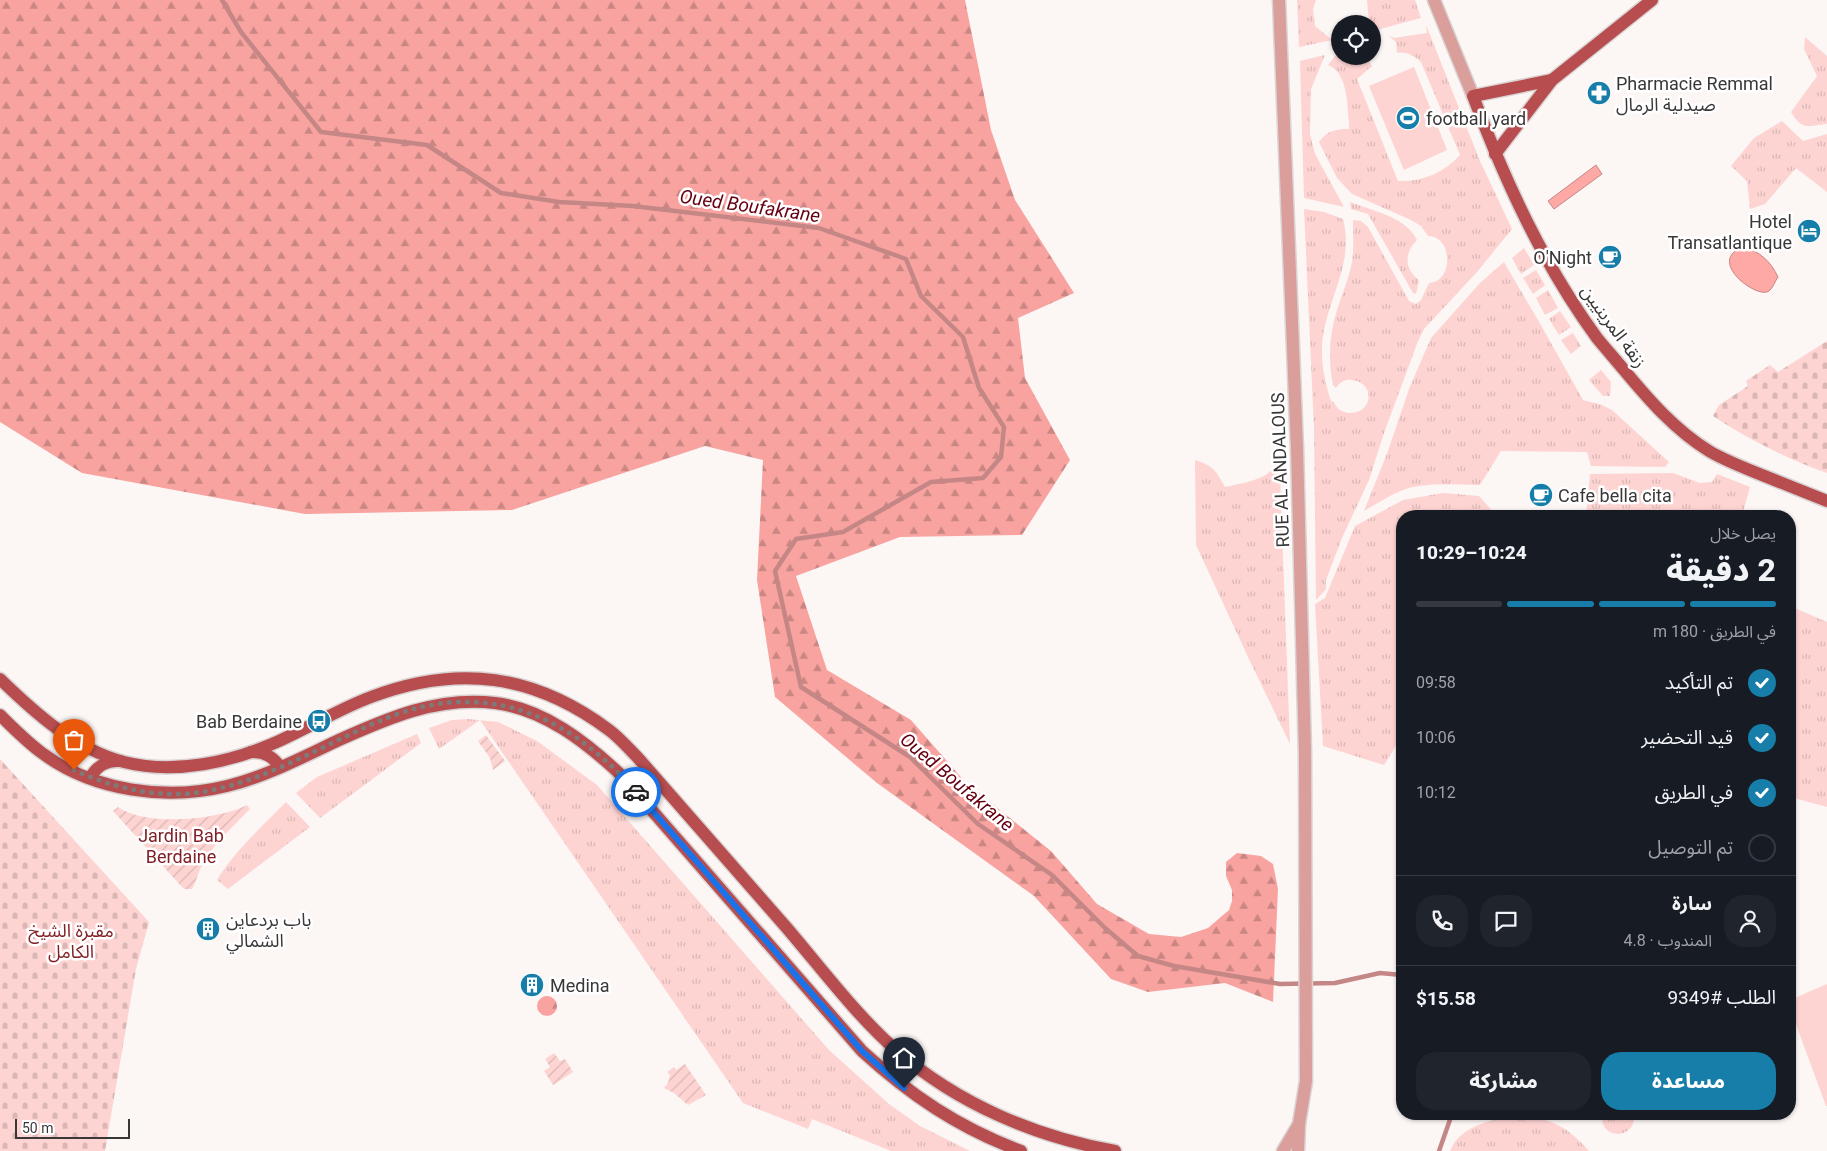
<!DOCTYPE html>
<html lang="ar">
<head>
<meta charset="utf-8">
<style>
  body { margin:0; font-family:Roboto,"Noto Sans Arabic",sans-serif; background:#20242c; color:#f1f3f6; direction:rtl; height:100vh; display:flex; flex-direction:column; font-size:19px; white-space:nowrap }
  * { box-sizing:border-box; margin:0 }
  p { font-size:16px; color:#9ea1a6 }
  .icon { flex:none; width:28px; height:28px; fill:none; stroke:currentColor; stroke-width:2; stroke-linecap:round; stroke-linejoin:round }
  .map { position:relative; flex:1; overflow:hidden; direction:ltr }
  .details { position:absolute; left:1396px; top:510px; width:400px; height:610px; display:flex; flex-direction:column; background:#171b24; border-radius:20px; box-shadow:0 1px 4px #0004; direction:rtl }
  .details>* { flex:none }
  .tools { position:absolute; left:1331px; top:15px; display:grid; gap:10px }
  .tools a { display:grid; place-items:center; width:50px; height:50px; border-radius:50%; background:#171b24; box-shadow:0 1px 4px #0004; font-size:25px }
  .scale { position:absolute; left:15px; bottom:12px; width:115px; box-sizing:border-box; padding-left:5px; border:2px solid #3a3737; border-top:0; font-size:14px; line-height:18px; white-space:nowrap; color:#3a3737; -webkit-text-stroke:4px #fff; paint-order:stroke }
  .pin { position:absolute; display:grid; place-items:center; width:42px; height:42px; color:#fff; margin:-51px -21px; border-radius:50% 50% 50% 0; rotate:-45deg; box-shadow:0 0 5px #0007 }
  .pin .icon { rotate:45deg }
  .courier { position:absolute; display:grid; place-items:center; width:50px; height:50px; margin:-25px; border:4px solid #1a73e8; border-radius:50%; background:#fff; color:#222; box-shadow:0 1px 6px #0007 }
  .summary em { font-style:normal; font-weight:800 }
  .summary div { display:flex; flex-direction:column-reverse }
  .summary { display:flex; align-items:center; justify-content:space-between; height:85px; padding:0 20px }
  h1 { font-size:32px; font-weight:800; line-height:38px }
  .bar { display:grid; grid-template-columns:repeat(4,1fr); gap:8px 5px; align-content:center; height:60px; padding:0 20px }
  .bar i { height:6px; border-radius:4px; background:#363941 }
  .bar .active { background:#167ea8 }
  .bar p { grid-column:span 4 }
  .line { display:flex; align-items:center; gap:12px; padding:0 20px; border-top:1px solid #363941 }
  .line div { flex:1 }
  .round { display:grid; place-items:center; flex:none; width:52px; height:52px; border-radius:20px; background:#20242c }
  ol { padding:0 20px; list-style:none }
  li { display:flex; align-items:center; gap:15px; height:55px }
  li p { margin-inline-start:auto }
  li .icon { padding:5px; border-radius:50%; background:#167ea8; color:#fff; stroke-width:4 }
  li:last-child { color:#9ea1a6 }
  li i { width:28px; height:28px; border:2px solid #363941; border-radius:50% }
  .button { display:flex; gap:10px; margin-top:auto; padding:10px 20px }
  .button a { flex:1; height:58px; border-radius:20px; background:#167ea8; color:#fff; font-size:20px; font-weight:800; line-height:58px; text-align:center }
  .button a+a { background:#20242c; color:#f1f3f6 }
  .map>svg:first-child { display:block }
  .grass { fill:url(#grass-tufts) }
  .forest { fill:url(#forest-firs) }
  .cemetery { fill:url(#cemetery-stones) }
  .garden { fill:url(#garden-furrows) }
  .pitch { fill:#fdd4d2 }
  .water { fill:#ffa9a6; stroke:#c48785 }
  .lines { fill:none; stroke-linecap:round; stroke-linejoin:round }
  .stream { stroke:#c48785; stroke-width:4.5 }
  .minor-casing { stroke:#d9d4d3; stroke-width:15 }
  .major-casing { stroke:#d9d4d3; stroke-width:15 }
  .minor { stroke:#da9e9b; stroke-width:12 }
  .major { stroke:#b74d4e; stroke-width:12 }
  .done { stroke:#7e7a7a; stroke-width:5; stroke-dasharray:0 9 }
  .route { stroke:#1a73e8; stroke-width:6 }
  .labels { text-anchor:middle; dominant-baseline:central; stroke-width:5; stroke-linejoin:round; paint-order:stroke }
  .poi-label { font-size:18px; fill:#3a3737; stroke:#fff; text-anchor:start }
  .street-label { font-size:18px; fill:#3a3737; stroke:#fff }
  .park-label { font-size:18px; fill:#822127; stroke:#fff }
  .water-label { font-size:19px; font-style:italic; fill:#660010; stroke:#fff }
</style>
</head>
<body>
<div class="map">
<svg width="1827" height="1151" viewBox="0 0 1827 1151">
  <defs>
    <pattern id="grass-tufts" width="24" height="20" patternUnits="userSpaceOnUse" patternTransform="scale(1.25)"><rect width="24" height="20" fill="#fdd4d2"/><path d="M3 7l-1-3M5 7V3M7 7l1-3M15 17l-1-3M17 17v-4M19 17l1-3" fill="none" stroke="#dab7b5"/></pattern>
    <pattern id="forest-firs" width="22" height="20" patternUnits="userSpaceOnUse" patternTransform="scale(1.25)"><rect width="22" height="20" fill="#f8a3a0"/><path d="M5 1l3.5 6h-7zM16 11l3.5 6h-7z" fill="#ca8683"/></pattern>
    <pattern id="cemetery-stones" width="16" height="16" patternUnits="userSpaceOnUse" patternTransform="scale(1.25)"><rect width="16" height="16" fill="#fdd4d2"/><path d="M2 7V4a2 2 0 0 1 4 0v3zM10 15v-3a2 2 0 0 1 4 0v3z" fill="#dab7b5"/></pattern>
    <pattern id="garden-furrows" width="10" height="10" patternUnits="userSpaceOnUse" patternTransform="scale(1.25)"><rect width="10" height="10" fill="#fdd4d2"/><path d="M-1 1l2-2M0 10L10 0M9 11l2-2" fill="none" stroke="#dab7b5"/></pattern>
  </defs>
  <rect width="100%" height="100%" fill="#fcf6f5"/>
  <g class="grass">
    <path d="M 1297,0 L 1316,0 L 1313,9 L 1315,26 L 1332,40 L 1299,47 Z"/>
    <path d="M 1367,0 L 1415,0 L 1421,18 L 1373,31 L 1372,24 L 1368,24 L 1369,22 Z"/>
    <path d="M 1426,25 L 1480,161 L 1512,229 L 1477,272 L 1424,329 L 1418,341 L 1384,433 L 1369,480 L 1342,538 L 1326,580 L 1326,589 L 1316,600 L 1314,429 L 1304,209 L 1324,212 L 1343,219 C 1355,264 1326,300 1322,344 C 1321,364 1325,383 1331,401 L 1334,402 C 1337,409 1341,412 1349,413 C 1372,415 1377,383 1352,380 C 1345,379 1340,382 1336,388 L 1333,385 C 1328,360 1329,335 1337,310 C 1342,294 1349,278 1352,262 C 1354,248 1353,234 1353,220 L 1361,221 L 1368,227 L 1409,301 L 1416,304 L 1421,300 L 1429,283 C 1453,282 1454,237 1428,236 L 1421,226 L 1411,220 L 1352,194 L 1337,178 L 1319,142 C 1327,131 1335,129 1349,129 L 1349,123 C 1347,104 1348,73 1328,65 L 1335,56 L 1340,53 L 1340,56 L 1365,56 L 1372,66 L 1357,79 L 1398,181 C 1422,182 1444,173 1460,155 L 1421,62 C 1414,56 1407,51 1397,53 L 1396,42 L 1388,35 L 1394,38 L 1427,33 Z"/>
    <path d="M 1805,37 L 1827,56 L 1827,124 C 1806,126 1803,131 1791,112 L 1817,76 L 1804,49 Z"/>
    <path d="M 1325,55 L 1311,89 L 1310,134 L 1315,154 L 1344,207 L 1304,198 L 1300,61 Z"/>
    <path d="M 1782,121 L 1803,141 L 1827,134 L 1827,192 L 1796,168 L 1765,204 L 1750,209 L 1747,181 L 1731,166 L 1754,138 Z"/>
    <path d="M 1350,202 C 1373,211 1406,217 1417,240 C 1404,253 1404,269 1419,280 L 1416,294 L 1413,293 L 1368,214 L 1351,209 Z"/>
    <path d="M 1524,248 L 1534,265 L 1521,274 L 1512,258 Z"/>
    <path d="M 1504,262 L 1542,327 L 1583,400 L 1602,405 L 1612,410 L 1669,462 L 1665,467 L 1591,466 L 1587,452 L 1501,451 L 1480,485 C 1456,485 1430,482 1406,489 C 1391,494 1378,503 1364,511 L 1388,451 L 1409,389 L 1431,338 L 1480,283 Z"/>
    <path d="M 1536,270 L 1545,285 L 1533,294 L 1523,278 Z"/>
    <path d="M 1548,290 L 1558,308 L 1545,315 L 1536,298 Z"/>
    <path d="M 1560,311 L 1571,327 L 1559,335 L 1549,319 Z"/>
    <path d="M 1573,333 L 1581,346 L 1571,354 L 1561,340 Z"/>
    <path d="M 1601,370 L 1611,382 L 1610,396 L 1603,396 L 1589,380 Z"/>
    <path d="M 1195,460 C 1214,466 1216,471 1225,487 C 1238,484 1252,482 1264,476 C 1269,473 1271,469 1277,468 L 1280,476 L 1290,744 L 1248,657 L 1196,545 Z"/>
    <path d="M 1673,473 L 1700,483 L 1712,482 L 1717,474 L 1750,487 L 1742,516 L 1584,516 L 1587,507 L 1590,474 Z"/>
    <path d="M 1443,493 L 1479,496 L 1497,516 L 1402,516 L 1402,743 L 1397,744 L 1384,765 L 1323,746 L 1315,604 L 1325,598 L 1355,526 L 1403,500 Z"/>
    <path d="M 1790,606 L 1827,622 L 1827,807 L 1790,797 Z"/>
    <path d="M 468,719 L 498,722 L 537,741 L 597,785 L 829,1050 L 889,1104 L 920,1126 L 970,1151 L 891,1151 L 812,1119 L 808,1129 L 743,1103 L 480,720 L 439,749 L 429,728 L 452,720 Z"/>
    <path d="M 417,734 L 421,743 L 320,818 L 296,793 L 317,777 Z"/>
    <path d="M 286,802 L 310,827 L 228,889 L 217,880 C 235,850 262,827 286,802 Z"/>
    <path d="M 1602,1114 L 1634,1114 C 1637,1140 1599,1141 1602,1114 Z"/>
    <path d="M 1525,1115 C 1556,1121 1568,1128 1589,1151 L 1450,1151 C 1460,1124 1500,1117 1525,1115 Z"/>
  </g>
  <g class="forest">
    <path d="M 0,0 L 965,0 L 991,130 L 1015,200 L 1074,293 L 1018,318 L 1025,378 L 1070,460 L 1022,535 L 900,537 L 796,576 L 827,670 L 911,720 L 966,783 L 1051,851 L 1097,904 L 1149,934 L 1181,937 L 1208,928 L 1229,910 L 1232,901 L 1232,890 L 1226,876 L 1226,862 L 1237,853 L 1261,856 L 1273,864 L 1278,889 L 1273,1002 L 1225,983 L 1148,992 L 1111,979 L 1034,896 L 877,783 L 775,697 L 757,580 L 763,460 L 705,446 L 512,510 L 305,514 L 82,473 L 0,422 Z"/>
    <circle cx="547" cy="1006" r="10"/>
  </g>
  <g class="cemetery">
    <path d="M 1827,341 L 1827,473 C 1787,459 1748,439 1713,416 L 1719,405 L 1748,386 L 1746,381 L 1770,365 L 1778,372 Z"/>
    <path d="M 0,759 L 149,922 L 136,969 L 105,1151 L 0,1151 Z"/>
  </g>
  <g class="garden">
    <path d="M 486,735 L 505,761 L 493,770 L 490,758 L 478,741 Z"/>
    <path d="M 247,805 L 250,809 C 235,825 216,841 205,860 C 199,869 197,880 192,889 L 185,889 L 182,887 L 113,811 L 118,807 C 145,827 219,820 247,805 Z"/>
    <path d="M 554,1053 L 560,1061 L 565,1059 L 573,1072 L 553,1085 L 544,1071 L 550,1067 L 545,1059 Z"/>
    <path d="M 685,1064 L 706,1095 L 688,1105 L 674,1093 L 664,1088 L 668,1083 L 670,1075 L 667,1072 L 674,1067 L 676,1070 Z"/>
  </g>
  <g class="pitch">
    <path d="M 1414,67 L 1447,150 L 1404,170 L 1369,86 Z"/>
    <path d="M 1827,984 L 1827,1106 L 1826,1106 L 1790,1008 L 1790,1000 Z"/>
  </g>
  <g class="water">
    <path d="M 1596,165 L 1602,174 L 1554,209 L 1548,201 Z"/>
    <path d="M 1743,247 C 1760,251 1771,262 1778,277 C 1775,281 1773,288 1769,291 C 1758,300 1705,261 1743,247 Z"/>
  </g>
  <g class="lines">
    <g class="stream">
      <path d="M 222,0 L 241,32 L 321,132 L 427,145 L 501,193 L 559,202 L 633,206 L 819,228 L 906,259 L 921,296 L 963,337 L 979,388 L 1004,427 L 1001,457 L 983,478 L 931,482 L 843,532 L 796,539 L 775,571 L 801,687 L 910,757 L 978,824 L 1052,875 L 1105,928 L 1138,956 L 1174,966 L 1280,984 L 1335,983 L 1380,973 L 1402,975"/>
      <path d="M 1439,1151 L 1452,1114"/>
    </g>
    <g class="minor-casing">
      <g id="minor">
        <path d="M 1279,0 L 1297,448 L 1305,753 L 1306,1081 L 1299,1124"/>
        <path d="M 1434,0 L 1473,96"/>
        <path d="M 1283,1151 L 1299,1124 L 1298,1151"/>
      </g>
    </g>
    <g class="major-casing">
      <g id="major">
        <path d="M 1552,80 L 1473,96 C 1505,181 1543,264 1597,338 C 1606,349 1615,359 1624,370 C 1649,400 1675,430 1709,451 C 1724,460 1740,466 1757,473 C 1780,482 1804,492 1827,501"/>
        <path d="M 1495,154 L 1552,80 L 1652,0"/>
        <path d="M 0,679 C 36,714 75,749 124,762 C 175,775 232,762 279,741 C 310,727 339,709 371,697 C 458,664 534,674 609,730 C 620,738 629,749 639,759 C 688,815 737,871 786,927 C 822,969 856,1015 897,1051 C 958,1104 1036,1137 1115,1151"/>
        <path d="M 0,715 C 13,728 27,742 42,753 C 93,791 166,801 227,786 C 265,777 303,757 339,740 C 388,718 438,696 495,703 C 544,709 586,742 621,775 L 862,1051 C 910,1095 959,1128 1021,1151"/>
        <path d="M 251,752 C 264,752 273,756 280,767"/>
        <path d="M 90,778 C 97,766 106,760 120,761"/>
      </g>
    </g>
    <use href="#minor" class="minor"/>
    <use href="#major" class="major"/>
  </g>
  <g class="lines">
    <path class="done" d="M 74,770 C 114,788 158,799 202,792 C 267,781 324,744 384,719 C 484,678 569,714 636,792"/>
    <path class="route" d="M 636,792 L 862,1051 L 904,1088"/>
  </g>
  <defs>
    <g id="pharmacy-disc" transform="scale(1.25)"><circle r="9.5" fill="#167ea8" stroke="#fff"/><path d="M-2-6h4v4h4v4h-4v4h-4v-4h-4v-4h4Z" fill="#fff"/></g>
    <g id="stadium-disc" transform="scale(1.25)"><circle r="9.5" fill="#167ea8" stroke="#fff"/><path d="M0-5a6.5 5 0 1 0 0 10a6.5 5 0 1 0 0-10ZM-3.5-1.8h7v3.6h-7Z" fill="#fff"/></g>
    <g id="hotel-disc" transform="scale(1.25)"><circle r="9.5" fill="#167ea8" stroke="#fff"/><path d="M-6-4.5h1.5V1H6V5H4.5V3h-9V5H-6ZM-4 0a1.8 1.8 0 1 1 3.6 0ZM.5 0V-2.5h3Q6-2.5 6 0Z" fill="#fff"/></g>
    <g id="cafe-disc" transform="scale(1.25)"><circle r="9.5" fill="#167ea8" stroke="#fff"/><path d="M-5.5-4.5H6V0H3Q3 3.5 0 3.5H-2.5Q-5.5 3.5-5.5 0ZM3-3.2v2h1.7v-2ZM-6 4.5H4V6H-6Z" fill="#fff"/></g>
    <g id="bus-disc" transform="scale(1.25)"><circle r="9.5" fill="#167ea8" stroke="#fff"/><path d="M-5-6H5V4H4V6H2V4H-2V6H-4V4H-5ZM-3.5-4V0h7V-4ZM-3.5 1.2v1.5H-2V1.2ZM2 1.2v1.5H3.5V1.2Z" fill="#fff"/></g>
    <g id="building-disc" transform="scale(1.25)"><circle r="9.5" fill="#167ea8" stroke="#fff"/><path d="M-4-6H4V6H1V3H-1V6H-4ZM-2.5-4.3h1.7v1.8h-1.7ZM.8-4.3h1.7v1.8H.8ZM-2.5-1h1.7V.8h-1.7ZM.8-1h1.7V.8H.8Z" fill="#fff"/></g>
  </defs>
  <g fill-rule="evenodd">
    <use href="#pharmacy-disc" x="1599" y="93"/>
    <use href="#stadium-disc" x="1408" y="118"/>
    <use href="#hotel-disc" x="1809" y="231"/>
    <use href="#cafe-disc" x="1610" y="257"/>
    <use href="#cafe-disc" x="1541" y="495"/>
    <use href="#bus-disc" x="319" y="721"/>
    <use href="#building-disc" x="208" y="929"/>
    <use href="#building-disc" x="532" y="985"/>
  </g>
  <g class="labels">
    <g class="poi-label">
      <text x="1616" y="83">Pharmacie Remmal<tspan x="1616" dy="21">صيدلية الرمال</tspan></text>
      <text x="1426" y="118">football yard</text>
      <text x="1792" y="221" text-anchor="end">Hotel<tspan x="1792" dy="21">Transatlantique</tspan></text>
      <text x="1592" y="257" text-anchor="end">O'Night</text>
      <text x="1558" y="495">Cafe bella cita</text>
      <text x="302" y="721" text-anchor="end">Bab Berdaine</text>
      <text x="226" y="919">باب بردعاين<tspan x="226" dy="21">الشمالي</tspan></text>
      <text x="550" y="985">Medina</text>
    </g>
    <g class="street-label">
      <text transform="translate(1614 326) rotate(54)">زنقة المرينيين</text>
      <text transform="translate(1280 470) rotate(-92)">RUE AL ANDALOUS</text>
    </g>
    <g class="park-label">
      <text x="181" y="835">Jardin Bab<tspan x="181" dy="21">Berdaine</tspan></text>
      <text x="71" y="930">مقبرة الشيخ<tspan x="71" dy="21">الكامل</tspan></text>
    </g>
    <g class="water-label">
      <text transform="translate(750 206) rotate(8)">Oued Boufakrane</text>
      <text transform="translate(957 782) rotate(40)">Oued Boufakrane</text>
    </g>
  </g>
</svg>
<div class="tools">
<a><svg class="icon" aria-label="locate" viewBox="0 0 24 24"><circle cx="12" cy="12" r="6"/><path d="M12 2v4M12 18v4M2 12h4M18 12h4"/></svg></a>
</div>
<div class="scale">50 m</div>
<div class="pin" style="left:74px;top:770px;background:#ea580c"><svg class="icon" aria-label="bag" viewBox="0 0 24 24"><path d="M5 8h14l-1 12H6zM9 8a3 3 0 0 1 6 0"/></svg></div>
<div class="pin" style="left:904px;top:1088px;background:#1f2937"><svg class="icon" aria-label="home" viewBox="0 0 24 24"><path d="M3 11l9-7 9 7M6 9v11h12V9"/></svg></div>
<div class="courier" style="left:636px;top:792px"><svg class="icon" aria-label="car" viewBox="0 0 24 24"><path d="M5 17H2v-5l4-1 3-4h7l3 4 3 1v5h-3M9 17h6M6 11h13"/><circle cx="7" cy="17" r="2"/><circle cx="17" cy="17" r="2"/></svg></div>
<section class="details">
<div class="summary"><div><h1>2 دقيقة</h1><p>يصل خلال</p></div><em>10:24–10:29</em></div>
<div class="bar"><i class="active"></i><i class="active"></i><i class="active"></i><i></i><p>في الطريق · 180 m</p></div>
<ol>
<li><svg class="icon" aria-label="check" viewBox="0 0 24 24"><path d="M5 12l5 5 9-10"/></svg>تم التأكيد<p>09:58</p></li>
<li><svg class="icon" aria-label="check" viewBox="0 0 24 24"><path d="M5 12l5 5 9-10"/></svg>قيد التحضير<p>10:06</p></li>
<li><svg class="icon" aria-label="check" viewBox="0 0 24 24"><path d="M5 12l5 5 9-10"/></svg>في الطريق<p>10:12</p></li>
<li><i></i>تم التوصيل</li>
</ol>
<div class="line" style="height:90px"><a class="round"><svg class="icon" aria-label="person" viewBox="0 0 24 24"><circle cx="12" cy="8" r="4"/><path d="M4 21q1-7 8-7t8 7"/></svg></a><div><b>سارة</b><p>المندوب · 4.8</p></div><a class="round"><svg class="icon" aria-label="chat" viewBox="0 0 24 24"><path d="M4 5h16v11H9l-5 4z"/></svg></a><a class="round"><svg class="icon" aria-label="phone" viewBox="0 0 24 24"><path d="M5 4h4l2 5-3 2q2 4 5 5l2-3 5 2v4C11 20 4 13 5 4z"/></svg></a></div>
<div class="line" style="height:65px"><div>الطلب #9349</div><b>$15.58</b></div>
<div class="button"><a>مساعدة</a><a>مشاركة</a></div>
</section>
</div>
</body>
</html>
